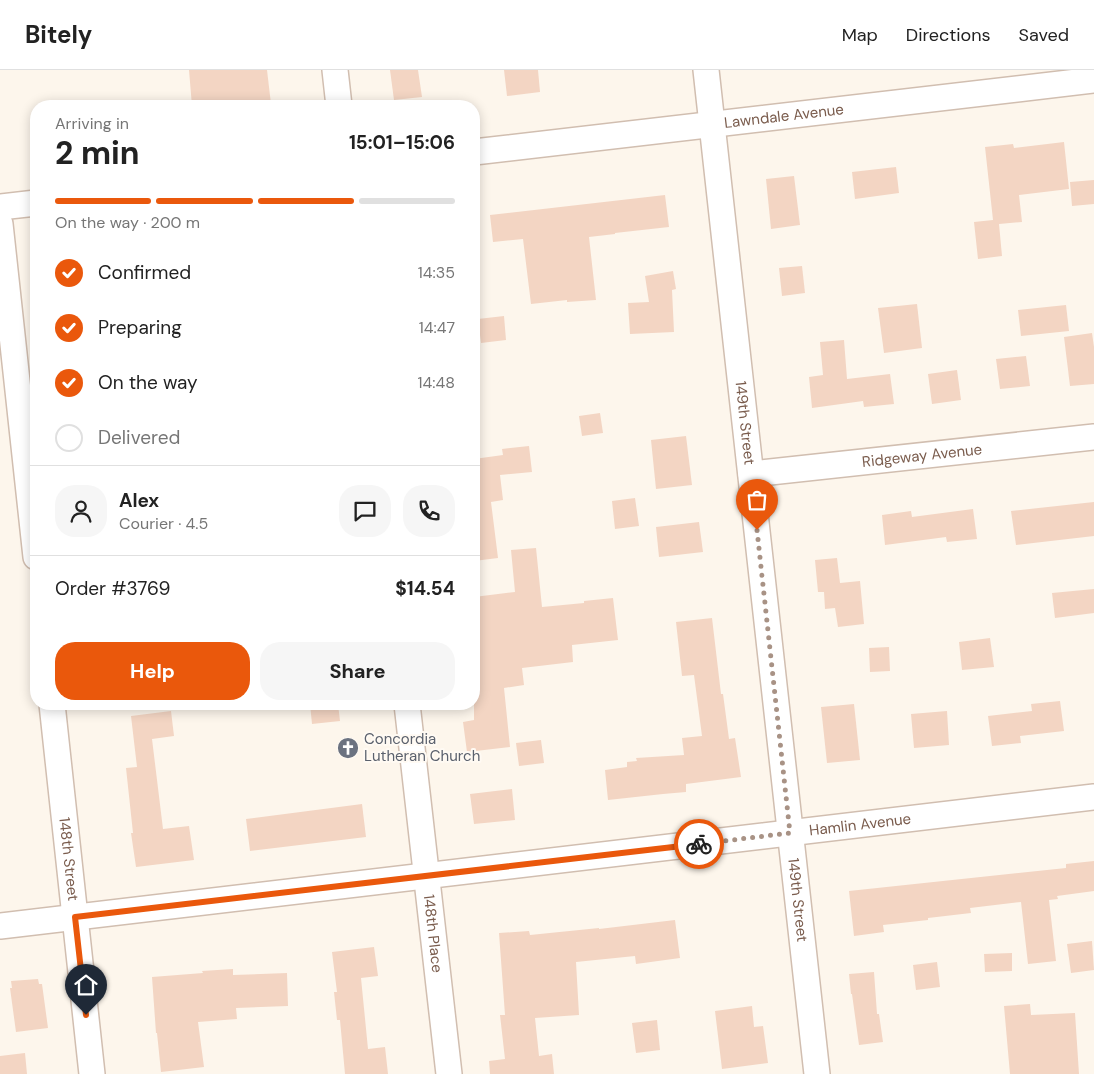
<!DOCTYPE html>
<html lang="en">
<head>
<meta charset="utf-8">
<style>
  body { margin:0; font-family:"DM Sans",sans-serif; background:#f6f6f6; color:#222; height:100vh; display:flex; flex-direction:column; font-size:19px; white-space:nowrap }
  * { box-sizing:border-box; margin:0 }
  p { font-size:16px; color:#767676 }
  .icon { flex:none; width:28px; height:28px; fill:none; stroke:currentColor; stroke-width:2; stroke-linecap:round; stroke-linejoin:round }
  .map { position:relative; flex:1; overflow:hidden }
  .sheet { position:absolute; left:30px; top:30px; width:450px; height:610px; display:flex; flex-direction:column; background:#fff; border-radius:20px; box-shadow:0 2px 12px #0003 }
  .sheet>* { flex:none }
  .pin { position:absolute; display:grid; place-items:center; width:42px; height:42px; color:#fff; margin:-51px -21px; border-radius:50% 50% 50% 0; rotate:-45deg; box-shadow:0 0 5px #0007 }
  .pin .icon { rotate:45deg }
  .courier { position:absolute; display:grid; place-items:center; width:50px; height:50px; margin:-25px; border:4px solid #ea580c; border-radius:50%; background:#fff; color:#222; box-shadow:0 1px 6px #0007 }
  .overview em { font-style:normal; font-weight:700 }
  .overview div { display:flex; flex-direction:column-reverse }
  .overview { display:flex; align-items:center; justify-content:space-between; height:85px; padding:0 25px }
  h1 { font-size:32px; font-weight:700; line-height:38px }
  .bar { display:grid; grid-template-columns:repeat(4,1fr); gap:8px 5px; align-content:center; height:60px; padding:0 25px }
  .bar i { height:6px; border-radius:4px; background:#e0e0e0 }
  .bar .current { background:#ea580c }
  .bar p { grid-column:span 4 }
  .line { display:flex; align-items:center; gap:12px; padding:0 25px; border-top:1px solid #e0e0e0 }
  .line div { flex:1 }
  .round { display:grid; place-items:center; flex:none; width:52px; height:52px; border-radius:20px; background:#f6f6f6 }
  ol { padding:0 25px; list-style:none }
  li { display:flex; align-items:center; gap:15px; height:55px }
  li p { margin-inline-start:auto }
  li .icon { padding:5px; border-radius:50%; background:#ea580c; color:#fff; stroke-width:4 }
  li:last-child { color:#767676 }
  li i { width:28px; height:28px; border:2px solid #e0e0e0; border-radius:50% }
  .action { display:flex; gap:10px; margin-top:auto; padding:10px 25px }
  .action a { flex:1; height:58px; border-radius:20px; background:#ea580c; color:#fff; font-size:20px; font-weight:700; line-height:58px; text-align:center }
  .action a+a { background:#f6f6f6; color:#222 }
  header { display:flex; align-items:center; gap:30px; box-sizing:border-box; height:70px; padding:0 25px; background:#fff; border-bottom:1px solid #e0e0e0 }
  header strong { font-size:24px }
  nav { display:flex; gap:28px; margin-inline-start:auto; font-size:18px }
  .map>svg:first-child { display:block }
  .building { fill:#f3d5c3 }
  .lines { fill:none; stroke-linecap:round; stroke-linejoin:round }
  .minor-casing { stroke:#d1beb0; stroke-width:28 }
  .minor { stroke:#fff; stroke-width:25 }
  .done { stroke:#a89285; stroke-width:5; stroke-dasharray:0 9 }
  .route { stroke:#ea580c; stroke-width:6 }
  .labels { text-anchor:middle; dominant-baseline:central; stroke-width:4; stroke-linejoin:round; paint-order:stroke }
  .street-label { font-size:15px; fill:#7a5c4d; stroke:#fffaf3 }
  .worship-label { font-size:15px; fill:#5b616d; stroke:#fffaf3; text-anchor:start }
</style>
</head>
<body>
<header>
<strong>Bitely</strong>
<nav><a>Map</a><a>Directions</a><a>Saved</a></nav>
</header>
<div class="map">
<svg width="1094" height="1004" viewBox="0 0 1094 1004">
  <rect width="100%" height="100%" fill="#fdf6ec"/>
  <g class="building">
    <path d="M 189,0 L 267,0 L 271,34 L 256,36 L 192,36 Z"/>
    <path d="M 390,0 L 418,0 L 422,27 L 394,30 Z"/>
    <path d="M 504,0 L 538,0 L 540,22 L 507,26 Z"/>
    <path d="M 1064,72 L 1069,119 L 1019,125 L 1022,152 L 999,154 L 1002,186 L 978,189 L 974,152 L 993,150 L 985,77 L 1013,74 L 1014,78 Z"/>
    <path d="M 896,97 L 899,123 L 855,129 L 852,102 Z"/>
    <path d="M 794,106 L 800,155 L 771,159 L 766,109 Z"/>
    <path d="M 1094,110 L 1094,134 L 1072,136 L 1070,112 Z"/>
    <path d="M 665,125 L 669,157 L 615,163 L 615,164 L 589,167 L 596,230 L 567,232 L 567,230 L 531,234 L 523,169 L 493,172 L 490,145 Z"/>
    <path d="M 802,196 L 805,223 L 782,226 L 779,198 Z"/>
    <path d="M 673,201 L 676,219 L 672,220 L 674,262 L 630,264 L 628,233 L 649,232 L 645,206 Z"/>
    <path d="M 917,234 L 922,278 L 884,283 L 878,238 Z"/>
    <path d="M 1066,235 L 1069,261 L 1021,266 L 1018,240 Z"/>
    <path d="M 504,246 L 506,270 L 481,273 L 478,249 Z"/>
    <path d="M 1092,263 L 1094,277 L 1094,314 L 1070,316 L 1064,267 Z"/>
    <path d="M 844,270 L 847,309 L 890,304 L 894,334 L 864,337 L 863,331 L 812,338 L 809,307 L 823,305 L 820,272 Z"/>
    <path d="M 1026,286 L 1030,316 L 1000,319 L 996,289 Z"/>
    <path d="M 957,300 L 961,330 L 932,334 L 928,304 Z"/>
    <path d="M 600,343 L 603,363 L 582,366 L 579,346 Z"/>
    <path d="M 686,366 L 692,415 L 656,419 L 651,370 Z"/>
    <path d="M 529,376 L 532,402 L 500,405 L 503,430 L 491,432 L 498,488 L 474,491 L 474,389 L 503,385 L 502,379 Z"/>
    <path d="M 635,428 L 639,456 L 615,459 L 612,431 Z"/>
    <path d="M 1094,432 L 1094,466 L 1016,475 L 1011,441 Z"/>
    <path d="M 973,439 L 977,469 L 947,472 L 946,467 L 885,475 L 882,445 L 911,441 L 912,447 Z"/>
    <path d="M 699,452 L 703,482 L 659,487 L 656,457 Z"/>
    <path d="M 536,478 L 542,537 L 584,533 L 584,531 L 613,528 L 618,570 L 572,575 L 573,592 L 522,598 L 524,615 L 504,618 L 510,677 L 467,682 L 463,652 L 474,650 L 474,527 L 515,522 L 511,480 Z"/>
    <path d="M 837,488 L 840,513 L 860,511 L 864,554 L 838,557 L 835,538 L 825,539 L 824,522 L 818,522 L 815,490 Z"/>
    <path d="M 1094,519 L 1094,543 L 1055,548 L 1052,523 Z"/>
    <path d="M 712,548 L 721,624 L 723,624 L 729,669 L 735,668 L 741,707 L 686,714 L 686,722 L 663,724 L 608,730 L 605,700 L 627,697 L 627,692 L 637,691 L 636,688 L 684,685 L 682,668 L 702,666 L 694,605 L 682,606 L 676,552 Z"/>
    <path d="M 990,568 L 994,597 L 962,600 L 959,572 Z"/>
    <path d="M 889,577 L 890,601 L 870,602 L 869,578 Z"/>
    <path d="M 1060,631 L 1064,661 L 1020,666 L 1021,673 L 992,676 L 988,646 L 1032,641 L 1031,634 Z"/>
    <path d="M 310,634 L 338,634 L 340,651 L 312,654 Z"/>
    <path d="M 854,634 L 860,690 L 827,693 L 821,637 Z"/>
    <path d="M 171,641 L 174,666 L 152,669 L 163,759 L 189,756 L 194,790 L 136,797 L 131,763 L 133,763 L 126,698 L 137,697 L 131,646 Z"/>
    <path d="M 947,641 L 949,675 L 914,678 L 911,644 Z"/>
    <path d="M 541,670 L 544,693 L 519,696 L 516,673 Z"/>
    <path d="M 512,719 L 515,750 L 474,754 L 470,724 Z"/>
    <path d="M 362,734 L 366,767 L 250,781 L 246,749 Z"/>
    <path d="M 1094,791 L 1094,821 L 1057,826 L 1058,829 L 1049,830 L 1056,891 L 1028,894 L 1021,832 L 970,838 L 971,843 L 928,848 L 928,850 L 883,855 L 884,862 L 854,866 L 849,821 L 1066,798 L 1066,794 Z"/>
    <path d="M 675,850 L 680,888 L 636,894 L 635,886 L 576,892 L 579,945 L 535,948 L 539,986 L 552,984 L 554,1004 L 490,1004 L 489,991 L 505,989 L 500,945 L 505,945 L 499,863 L 529,861 L 530,865 L 599,858 L 599,859 Z"/>
    <path d="M 1092,871 L 1094,900 L 1071,903 L 1067,874 Z"/>
    <path d="M 374,877 L 378,906 L 361,908 L 368,979 L 385,977 L 388,1004 L 345,1004 L 340,950 L 337,950 L 334,922 L 337,922 L 332,882 Z"/>
    <path d="M 1012,883 L 1012,901 L 985,902 L 984,884 Z"/>
    <path d="M 937,892 L 940,917 L 916,920 L 913,895 Z"/>
    <path d="M 233,899 L 233,905 L 287,903 L 288,936 L 236,938 L 237,949 L 198,952 L 204,997 L 161,1002 L 157,963 L 156,963 L 152,907 L 203,903 L 202,901 Z"/>
    <path d="M 874,902 L 877,944 L 879,944 L 883,972 L 859,975 L 852,924 L 851,924 L 849,904 Z"/>
    <path d="M 38,909 L 39,914 L 42,914 L 48,958 L 16,962 L 10,918 L 12,918 L 11,911 Z"/>
    <path d="M 1030,934 L 1031,945 L 1075,943 L 1079,1004 L 1010,1004 L 1004,936 Z"/>
    <path d="M 752,936 L 754,957 L 763,956 L 768,993 L 722,999 L 715,941 Z"/>
    <path d="M 657,950 L 660,980 L 636,983 L 632,953 Z"/>
    <path d="M 25,983 L 27,1004 L 0,1004 L 0,986 Z"/>
  </g>
  <g class="lines">
    <g class="minor-casing">
      <g id="minor">
        <path d="M 335,0 L 339,36"/>
        <path id="s1" d="M 706,0 L 817,1004"/>
        <path id="s2" d="M 474,82 L 1094,10"/>
        <path d="M 0,137 L 36,133"/>
        <path d="M 0,154 L 36,487"/>
        <path id="s3" d="M 751,404 L 1094,367"/>
        <path id="s4" d="M 52,634 L 92,1004"/>
        <path id="s5" d="M 407,634 L 449,1004"/>
        <path id="s6" d="M 0,856 L 1094,727"/>
      </g>
    </g>
    <use href="#minor" class="minor"/>
  </g>
  <g class="lines">
    <path class="done" d="M 699,774 L 790,763 L 757,460"/>
    <path class="route" d="M 86,945 L 75,847 L 699,774"/>
  </g>
  <defs>
    <g id="church-disc" transform="scale(1.125)"><circle r="9.5" fill="#6b7280" stroke="#fffaf3"/><path d="M-1.2-6h2.4v3.5h3.3v2.4h-3.3V6h-2.4V-.1h-3.3v-2.4h3.3Z" fill="#fff"/></g>
  </defs>
  <g fill-rule="evenodd">
    <use href="#church-disc" x="348" y="678"/>
  </g>
  <g class="labels">
    <g class="street-label">
      <text stroke="none"><textPath href="#s2" startOffset="312">Lawndale Avenue</textPath></text>
      <text stroke="none"><textPath href="#s1" startOffset="355">149th Street</textPath></text>
      <text stroke="none"><textPath href="#s3" startOffset="172">Ridgeway Avenue</textPath></text>
      <text stroke="none"><textPath href="#s6" startOffset="866">Hamlin Avenue</textPath></text>
      <text stroke="none"><textPath href="#s4" startOffset="156">148th Street</textPath></text>
      <text stroke="none"><textPath href="#s1" startOffset="835">149th Street</textPath></text>
      <text stroke="none"><textPath href="#s5" startOffset="231">148th Place</textPath></text>
    </g>
    <g class="worship-label">
      <text x="364" y="669">Concordia<tspan x="364" dy="17">Lutheran Church</tspan></text>
    </g>
  </g>
</svg>
<div class="pin" style="left:757px;top:460px;background:#ea580c"><svg class="icon" aria-label="bag" viewBox="0 0 24 24"><path d="M5 8h14l-1 12H6zM9 8a3 3 0 0 1 6 0"/></svg></div>
<div class="pin" style="left:86px;top:945px;background:#1f2937"><svg class="icon" aria-label="home" viewBox="0 0 24 24"><path d="M3 11l9-7 9 7M6 9v11h12V9"/></svg></div>
<div class="courier" style="left:699px;top:774px"><svg class="icon" aria-label="bike" viewBox="0 0 24 24"><circle cx="6" cy="16" r="4"/><circle cx="18" cy="16" r="4"/><path d="M6 16l4-8h5l3 8M10 8l3 8H6M13 5h3"/></svg></div>
<section class="sheet">
<div class="overview"><div><h1>2 min</h1><p>Arriving in</p></div><em>15:01–15:06</em></div>
<div class="bar"><i class="current"></i><i class="current"></i><i class="current"></i><i></i><p>On the way · 200 m</p></div>
<ol>
<li><svg class="icon" aria-label="check" viewBox="0 0 24 24"><path d="M5 12l5 5 9-10"/></svg>Confirmed<p>14:35</p></li>
<li><svg class="icon" aria-label="check" viewBox="0 0 24 24"><path d="M5 12l5 5 9-10"/></svg>Preparing<p>14:47</p></li>
<li><svg class="icon" aria-label="check" viewBox="0 0 24 24"><path d="M5 12l5 5 9-10"/></svg>On the way<p>14:48</p></li>
<li><i></i>Delivered</li>
</ol>
<div class="line" style="height:90px"><a class="round"><svg class="icon" aria-label="person" viewBox="0 0 24 24"><circle cx="12" cy="8" r="4"/><path d="M4 21q1-7 8-7t8 7"/></svg></a><div><b>Alex</b><p>Courier · 4.5</p></div><a class="round"><svg class="icon" aria-label="chat" viewBox="0 0 24 24"><path d="M4 5h16v11H9l-5 4z"/></svg></a><a class="round"><svg class="icon" aria-label="phone" viewBox="0 0 24 24"><path d="M5 4h4l2 5-3 2q2 4 5 5l2-3 5 2v4C11 20 4 13 5 4z"/></svg></a></div>
<div class="line" style="height:65px"><div>Order #3769</div><b>$14.54</b></div>
<div class="action"><a>Help</a><a>Share</a></div>
</section>
</div>
</body>
</html>
